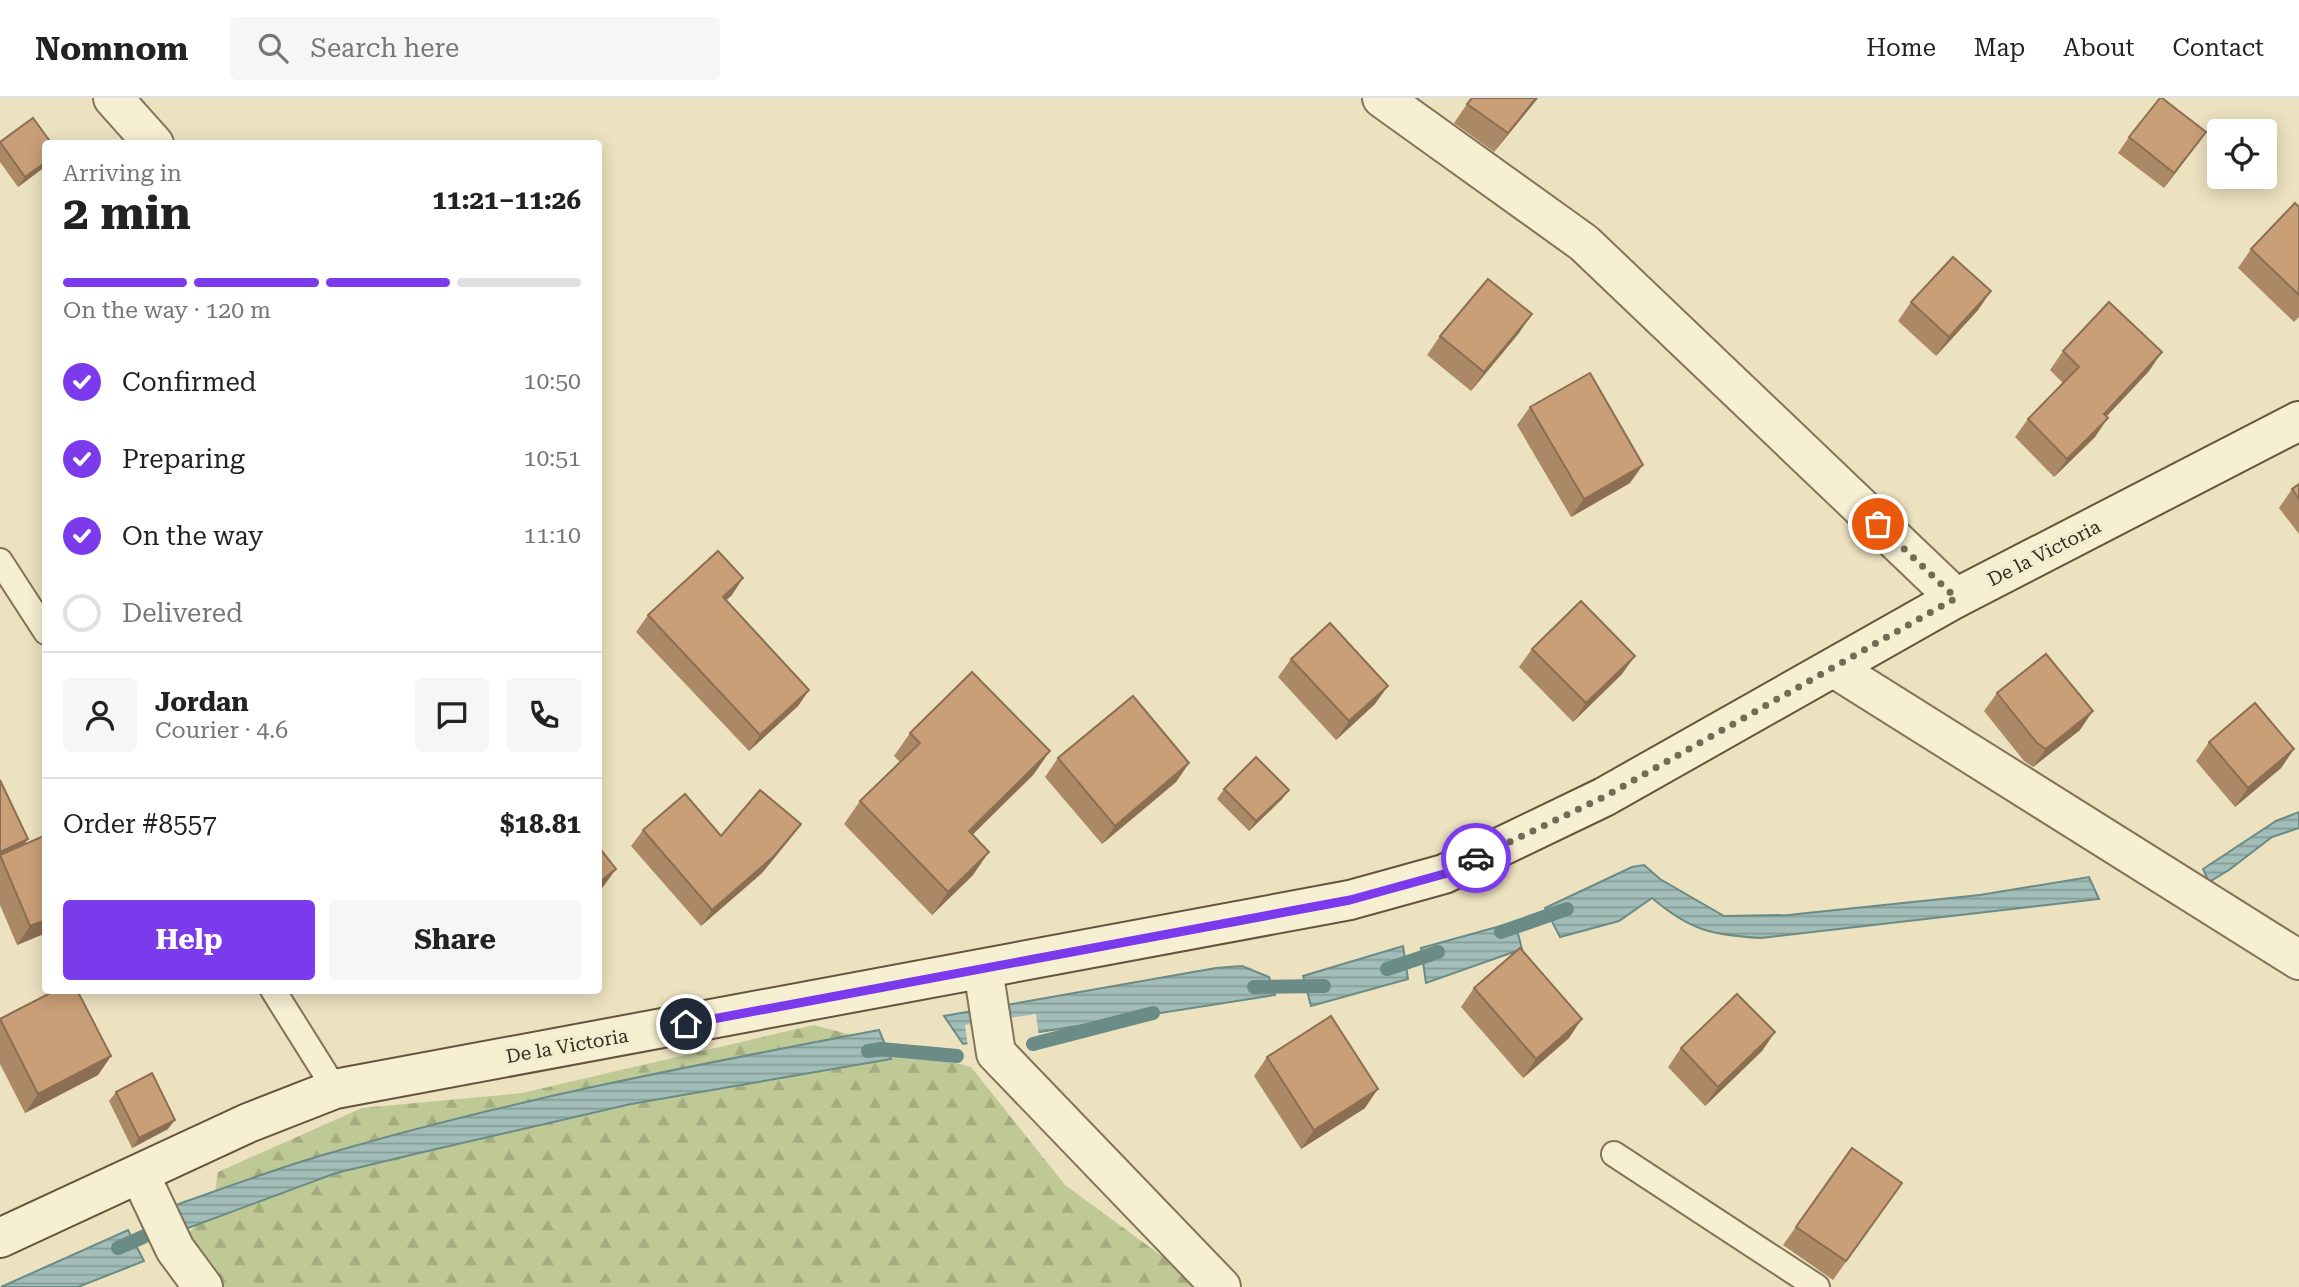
<!DOCTYPE html>
<html lang="en">
<head>
<meta charset="utf-8">
<style>
  body { margin:0; font-family:"Roboto Serif",serif; background:#f6f6f6; color:#222; height:100vh; display:flex; flex-direction:column; font-size:26px; white-space:nowrap }
  * { box-sizing:border-box; margin:0 }
  p { font-size:23px; color:#767676 }
  .icon { flex:none; width:38px; height:38px; fill:none; stroke:currentColor; stroke-width:2; stroke-linecap:round; stroke-linejoin:round }
  .map { position:relative; flex:1; overflow:hidden }
  .panel { position:absolute; left:42px; top:42px; width:560px; height:854px; display:flex; flex-direction:column; background:#fff; border-radius:7px; box-shadow:0 4px 18px #0003 }
  .panel>* { flex:none }
  .fabs { position:absolute; left:2207px; top:21px; display:grid; gap:14px }
  .fabs a { display:grid; place-items:center; width:70px; height:70px; border-radius:7px; background:#fff; box-shadow:0 4px 18px #0003; font-size:35px }
  .pin { position:absolute; display:grid; place-items:center; width:60px; height:60px; color:#fff; margin:-30px; border:4px solid #fff; border-radius:50%; box-shadow:0 2px 7px #0007 }
  .courier { position:absolute; display:grid; place-items:center; width:70px; height:70px; margin:-35px; border:5px solid #7c3aed; border-radius:50%; background:#fff; color:#222; box-shadow:0 2px 9px #0007 }
  .head em { font-style:normal; font-weight:700 }
  .head div { display:flex; flex-direction:column-reverse }
  .head { display:flex; align-items:center; justify-content:space-between; height:119px; padding:0 21px }
  h1 { font-size:46px; font-weight:700; line-height:52px }
  .bar { display:grid; grid-template-columns:repeat(4,1fr); gap:10px 7px; align-content:center; height:84px; padding:0 21px }
  .bar i { height:9px; border-radius:5px; background:#e0e0e0 }
  .bar .current { background:#7c3aed }
  .bar p { grid-column:span 4 }
  .line { display:flex; align-items:center; gap:18px; padding:0 21px; border-top:2px solid #e0e0e0 }
  .line div { flex:1 }
  .round { display:grid; place-items:center; flex:none; width:74px; height:74px; border-radius:7px; background:#f6f6f6 }
  ol { padding:0 21px; list-style:none }
  li { display:flex; align-items:center; gap:21px; height:77px }
  li p { margin-inline-start:auto }
  li .icon { padding:7px; border-radius:50%; background:#7c3aed; color:#fff; stroke-width:4 }
  li:last-child { color:#767676 }
  li i { width:38px; height:38px; border:4px solid #e0e0e0; border-radius:50% }
  .action { display:flex; gap:14px; margin-top:auto; padding:14px 21px }
  .action a { flex:1; height:80px; border-radius:7px; background:#7c3aed; color:#fff; font-size:28px; font-weight:700; line-height:80px; text-align:center }
  .action a+a { background:#f6f6f6; color:#222 }
  header { display:flex; align-items:center; gap:42px; box-sizing:border-box; height:98px; padding:0 35px; background:#fff; border-bottom:2px solid #e0e0e0 }
  header strong { font-size:33px }
  nav { display:flex; gap:38px; margin-inline-start:auto; font-size:24px }
  .search { width:490px; height:63px; background:#f6f6f6; display:flex; align-items:center; gap:18px; box-sizing:border-box; padding:0 24px; border-radius:7px; color:#767676; font-size:26px }
  .map>svg:first-child { display:block }
  .forest { fill:url(#forest-firs) }
  .water { fill:url(#water-rules); stroke:#6a8b86; stroke-width:2 }
  .pier { fill:#ece2c0 }
  .lines { fill:none; stroke-linecap:round; stroke-linejoin:round }
  .stream { stroke:#6a8b86; stroke-width:14 }
  .service-casing { stroke:#847359; stroke-width:28 }
  .minor-casing { stroke:#847359; stroke-width:42 }
  .secondary-casing { stroke:#65543c; stroke-width:42 }
  .service { stroke:#f7efd2; stroke-width:24 }
  .minor { stroke:#f7efd2; stroke-width:38 }
  .secondary { stroke:#f7efd2; stroke-width:38 }
  .wall { fill:#ac8966 }
  .shaded-wall { fill:#8c6f53 }
  .building { fill:#c89f77; stroke:#8c6f53; stroke-width:2 }
  .done { stroke:#746a56; stroke-width:7; stroke-dasharray:0 12.6 }
  .route { stroke:#7c3aed; stroke-width:9 }
  .labels { text-anchor:middle; dominant-baseline:central; stroke-width:7; stroke-linejoin:round; paint-order:stroke }
  .street-label { font-size:19px; fill:#342a1d; stroke:#f3eccf }
</style>
</head>
<body>
<header>
<strong>Nomnom</strong>
<div class="search"><svg class="icon" aria-label="search" viewBox="0 0 24 24"><circle cx="10" cy="10" r="6"/><path d="M15 15l6 6"/></svg>Search here</div>
<nav><a>Home</a><a>Map</a><a>About</a><a>Contact</a></nav>
</header>
<div class="map">
<svg width="2299" height="1189" viewBox="0 0 2299 1189">
  <defs>
    <pattern id="forest-firs" width="22" height="20" patternUnits="userSpaceOnUse" patternTransform="scale(1.75)"><rect width="22" height="20" fill="#bfc995"/><path d="M5 1l3.5 6h-7zM16 11l3.5 6h-7z" fill="#a5ad80"/></pattern>
    <pattern id="water-rules" width="6" height="5" patternUnits="userSpaceOnUse" patternTransform="scale(1.75)"><rect width="6" height="5" fill="#a3beb8"/><path d="M0 2.5h6" fill="none" stroke="#869b95"/></pattern>
  </defs>
  <rect width="100%" height="100%" fill="#ece2c0"/>
  <path class="forest" d="M 814,927 L 971,969 L 1065,1087 L 1204,1189 L 203,1189 L 175,1151 L 213,1107 L 218,1074 L 362,1010 L 522,995 Z"/>
  <g class="water">
    <path d="M 2299,714 L 2299,730 L 2272,739 L 2229,772 L 2209,784 L 2203,771 L 2276,723 Z"/>
    <path d="M 1644,767 L 1660,781 L 1724,818 L 1788,817 L 1980,797 L 2089,779 L 2099,801 L 1761,840 C 1712,837 1691,833 1652,800 L 1619,823 L 1560,839 L 1545,810 L 1632,769 Z"/>
    <path d="M 1515,824 L 1522,851 L 1426,885 L 1421,850 Z"/>
    <path d="M 1403,848 L 1408,881 L 1311,908 L 1303,878 Z"/>
    <path d="M 1242,868 L 1269,879 L 1275,897 L 963,946 L 944,918 L 1216,870 Z"/>
    <path d="M 879,932 L 891,961 L 631,1006 L 419,1055 L 336,1075 L 180,1133 L 170,1109 C 223,1091 276,1070 330,1055 C 510,1002 695,967 879,932 Z"/>
    <path d="M 128,1132 L 144,1163 L 78,1189 L 1,1189 Z"/>
  </g>
  <path class="pier" d="M 1036,916 L 1039,939 L 968,949 L 965,927 Z"/>
  <g class="lines">
    <g class="stream">
      <path d="M 1501,834 L 1567,811"/>
      <path d="M 1387,871 L 1438,854"/>
      <path d="M 1254,889 L 1324,888"/>
      <path d="M 1033,946 L 1153,915"/>
      <path d="M 868,953 L 881,951 L 957,958"/>
      <path d="M 118,1150 L 145,1138"/>
    </g>
    <g class="service-casing">
      <g id="service">
        <path d="M 0,463 L 46,534"/>
        <path d="M 273,892 L 335,991"/>
        <path d="M 1614,1056 L 1817,1189"/>
      </g>
    </g>
    <g class="minor-casing">
      <g id="minor">
        <path d="M 113,0 L 154,46"/>
        <path d="M 1382,0 L 1584,145 L 1956,500"/>
        <path d="M 1834,570 L 2299,862"/>
        <path d="M 983,871 L 996,955 L 1221,1189"/>
        <path d="M 140,1077 L 175,1151 L 203,1189"/>
      </g>
    </g>
    <g class="secondary-casing">
      <path id="secondary" d="M 0,1140 L 248,1025 L 335,991 L 1350,802 L 1444,776 L 1604,699 L 1956,500 L 2299,323"/>
    </g>
    <use href="#service" class="service"/>
    <use href="#minor" class="minor"/>
    <use href="#secondary" class="secondary"/>
  </g>
  <g class="wall">
    <path d="M 1538,0 L 1494,54 L 1454,25 L 1467,6 Z"/>
    <path d="M 2129,39 L 2195,49 L 2164,90 L 2118,55 Z"/>
    <path d="M 0,44 L 46,46 L 46,68 L 18,89 L 0,64 Z"/>
    <path d="M 2299,109 L 2299,219 L 2294,224 L 2238,170 L 2251,151 Z"/>
    <path d="M 1991,193 L 1978,212 L 1936,258 L 1898,223 L 1911,204 Z"/>
    <path d="M 1519,235 L 1471,293 L 1427,257 L 1440,238 Z"/>
    <path d="M 2063,253 L 2149,273 L 2106,319 L 2095,339 L 2054,379 L 2015,339 L 2028,321 L 2063,285 L 2050,272 Z"/>
    <path d="M 1530,309 L 1630,385 L 1571,419 L 1517,327 Z"/>
    <path d="M 2299,386 L 2299,436 L 2279,410 L 2292,391 Z"/>
    <path d="M 732,497 L 726,502 L 809,592 L 798,608 L 749,653 L 636,534 L 648,517 Z"/>
    <path d="M 1532,551 L 1622,576 L 1573,624 L 1519,569 Z"/>
    <path d="M 1291,561 L 1375,606 L 1336,642 L 1278,579 Z"/>
    <path d="M 1997,595 L 2080,632 L 2033,669 L 2024,663 L 1984,613 Z"/>
    <path d="M 910,635 L 1034,676 L 972,737 L 973,777 L 932,817 L 844,726 L 860,703 L 900,664 L 894,658 Z"/>
    <path d="M 2209,644 L 2294,651 L 2281,670 L 2235,709 L 2196,663 Z"/>
    <path d="M 1058,660 L 1189,665 L 1176,684 L 1102,746 L 1045,679 Z"/>
    <path d="M 0,682 L 28,741 L 24,746 L 46,737 L 46,835 L 17,847 L 0,807 Z"/>
    <path d="M 1224,691 L 1289,692 L 1282,701 L 1249,733 L 1217,701 Z"/>
    <path d="M 801,726 L 789,742 L 762,775 L 701,828 L 631,748 L 643,732 L 721,738 Z"/>
    <path d="M 1474,890 L 1569,940 L 1523,980 L 1461,909 Z"/>
    <path d="M 0,921 L 111,958 L 98,977 L 25,1015 L 0,966 Z"/>
    <path d="M 1775,934 L 1762,953 L 1705,1008 L 1668,969 L 1681,950 Z"/>
    <path d="M 1267,959 L 1365,1010 L 1301,1051 L 1254,978 Z"/>
    <path d="M 116,994 L 168,1031 L 132,1050 L 109,1003 Z"/>
    <path d="M 1852,1050 L 1902,1085 L 1833,1182 L 1783,1147 Z"/>
  </g>
  <g class="shaded-wall">
    <path d="M 1536,0 L 1538,0 L 1494,54 L 1508,35 Z"/>
    <path d="M 2206,34 L 2195,49 L 2164,90 L 2174,75 Z"/>
    <path d="M 46,64 L 46,68 L 18,89 L 25,79 Z"/>
    <path d="M 1991,193 L 1978,212 L 1936,258 L 1949,239 Z"/>
    <path d="M 1532,216 L 1519,235 L 1471,293 L 1484,274 Z"/>
    <path d="M 2162,254 L 2149,273 L 2091,335 L 2104,316 Z"/>
    <path d="M 2108,320 L 2095,339 L 2054,379 L 2067,361 Z"/>
    <path d="M 1643,367 L 1630,385 L 1571,419 L 1584,401 Z"/>
    <path d="M 743,480 L 732,497 L 711,516 L 723,499 Z"/>
    <path d="M 1635,558 L 1622,576 L 1573,624 L 1586,605 Z"/>
    <path d="M 1388,588 L 1375,606 L 1336,642 L 1349,623 Z"/>
    <path d="M 809,592 L 798,608 L 749,653 L 760,637 Z"/>
    <path d="M 2093,613 L 2080,632 L 2033,669 L 2046,651 Z"/>
    <path d="M 2294,651 L 2281,670 L 2235,709 L 2248,690 Z"/>
    <path d="M 1050,653 L 1034,676 L 953,756 L 969,733 Z"/>
    <path d="M 1189,665 L 1176,684 L 1102,746 L 1115,728 Z"/>
    <path d="M 1289,692 L 1282,701 L 1249,733 L 1256,723 Z"/>
    <path d="M 801,726 L 789,742 L 762,775 L 701,828 L 712,812 Z"/>
    <path d="M 28,741 L 15,760 L 0,759 L 0,754 Z"/>
    <path d="M 989,754 L 973,777 L 932,817 L 948,794 Z"/>
    <path d="M 616,771 L 603,789 L 598,793 L 598,785 Z"/>
    <path d="M 46,822 L 46,835 L 17,847 L 30,828 Z"/>
    <path d="M 1582,921 L 1569,940 L 1523,980 L 1536,961 Z"/>
    <path d="M 1775,934 L 1762,953 L 1705,1008 L 1718,989 Z"/>
    <path d="M 111,958 L 98,977 L 25,1015 L 38,996 Z"/>
    <path d="M 1378,991 L 1365,1010 L 1301,1051 L 1314,1032 Z"/>
    <path d="M 175,1022 L 168,1031 L 132,1050 L 139,1040 Z"/>
  </g>
  <g class="building">
    <path d="M 1472,0 L 1536,0 L 1508,35 L 1467,6 Z"/>
    <path d="M 2160,0 L 2162,0 L 2206,34 L 2174,75 L 2129,39 Z"/>
    <path d="M 33,20 L 52,46 L 46,46 L 46,64 L 25,79 L 0,44 Z"/>
    <path d="M 2295,105 L 2299,109 L 2299,197 L 2251,151 Z"/>
    <path d="M 1953,159 L 1991,193 L 1949,239 L 1911,204 Z"/>
    <path d="M 1488,181 L 1532,216 L 1484,274 L 1440,238 Z"/>
    <path d="M 2109,204 L 2162,254 L 2104,316 L 2108,320 L 2067,361 L 2028,321 L 2079,269 L 2063,253 Z"/>
    <path d="M 1590,275 L 1643,367 L 1584,401 L 1530,309 Z"/>
    <path d="M 2299,386 L 2299,401 L 2292,391 Z"/>
    <path d="M 718,453 L 743,480 L 723,499 L 809,592 L 760,637 L 648,517 Z"/>
    <path d="M 1581,503 L 1635,558 L 1586,605 L 1532,551 Z"/>
    <path d="M 1330,525 L 1388,588 L 1349,623 L 1291,561 Z"/>
    <path d="M 2046,556 L 2093,613 L 2046,651 L 2037,645 L 1997,595 Z"/>
    <path d="M 972,574 L 1050,653 L 969,733 L 989,754 L 948,794 L 860,703 L 920,645 L 910,635 Z"/>
    <path d="M 1133,598 L 1189,665 L 1115,728 L 1058,660 Z"/>
    <path d="M 2255,605 L 2294,651 L 2248,690 L 2209,644 Z"/>
    <path d="M 1256,659 L 1289,692 L 1256,723 L 1224,691 Z"/>
    <path d="M 0,682 L 28,741 L 0,754 Z"/>
    <path d="M 760,692 L 801,726 L 773,759 L 712,812 L 643,732 L 685,696 L 721,738 Z"/>
    <path d="M 46,737 L 46,822 L 30,828 L 0,757 Z"/>
    <path d="M 598,748 L 616,771 L 598,785 Z"/>
    <path d="M 1520,850 L 1582,921 L 1536,961 L 1474,890 Z"/>
    <path d="M 56,892 L 77,892 L 111,958 L 38,996 L 0,921 Z"/>
    <path d="M 1737,896 L 1775,934 L 1718,989 L 1681,950 Z"/>
    <path d="M 1331,918 L 1378,991 L 1314,1032 L 1267,959 Z"/>
    <path d="M 152,975 L 175,1022 L 139,1040 L 116,994 Z"/>
    <path d="M 1852,1050 L 1902,1085 L 1846,1163 L 1796,1129 Z"/>
  </g>
  <g class="lines">
    <path class="done" d="M 1476,760 L 1604,699 L 1956,500 L 1878,426"/>
    <path class="route" d="M 686,926 L 1350,802 L 1444,776 L 1476,760"/>
  </g>
  <g class="labels">
    <g class="street-label">
      <text transform="translate(2044 455) rotate(-27)">De la Victoria</text>
      <text transform="translate(567 948) rotate(-10)">De la Victoria</text>
    </g>
  </g>
</svg>
<div class="fabs">
<a><svg class="icon" aria-label="locate" viewBox="0 0 24 24"><circle cx="12" cy="12" r="6"/><path d="M12 2v4M12 18v4M2 12h4M18 12h4"/></svg></a>
</div>
<div class="pin" style="left:1878px;top:426px;background:#ea580c"><svg class="icon" aria-label="bag" viewBox="0 0 24 24"><path d="M5 8h14l-1 12H6zM9 8a3 3 0 0 1 6 0"/></svg></div>
<div class="pin" style="left:686px;top:926px;background:#1f2937"><svg class="icon" aria-label="home" viewBox="0 0 24 24"><path d="M3 11l9-7 9 7M6 9v11h12V9"/></svg></div>
<div class="courier" style="left:1476px;top:760px"><svg class="icon" aria-label="car" viewBox="0 0 24 24"><path d="M5 17H2v-5l4-1 3-4h7l3 4 3 1v5h-3M9 17h6M6 11h13"/><circle cx="7" cy="17" r="2"/><circle cx="17" cy="17" r="2"/></svg></div>
<section class="panel">
<div class="head"><div><h1>2 min</h1><p>Arriving in</p></div><em>11:21–11:26</em></div>
<div class="bar"><i class="current"></i><i class="current"></i><i class="current"></i><i></i><p>On the way · 120 m</p></div>
<ol>
<li><svg class="icon" aria-label="check" viewBox="0 0 24 24"><path d="M5 12l5 5 9-10"/></svg>Confirmed<p>10:50</p></li>
<li><svg class="icon" aria-label="check" viewBox="0 0 24 24"><path d="M5 12l5 5 9-10"/></svg>Preparing<p>10:51</p></li>
<li><svg class="icon" aria-label="check" viewBox="0 0 24 24"><path d="M5 12l5 5 9-10"/></svg>On the way<p>11:10</p></li>
<li><i></i>Delivered</li>
</ol>
<div class="line" style="height:126px"><a class="round"><svg class="icon" aria-label="person" viewBox="0 0 24 24"><circle cx="12" cy="8" r="4"/><path d="M4 21q1-7 8-7t8 7"/></svg></a><div><b>Jordan</b><p>Courier · 4.6</p></div><a class="round"><svg class="icon" aria-label="chat" viewBox="0 0 24 24"><path d="M4 5h16v11H9l-5 4z"/></svg></a><a class="round"><svg class="icon" aria-label="phone" viewBox="0 0 24 24"><path d="M5 4h4l2 5-3 2q2 4 5 5l2-3 5 2v4C11 20 4 13 5 4z"/></svg></a></div>
<div class="line" style="height:91px"><div>Order #8557</div><b>$18.81</b></div>
<div class="action"><a>Help</a><a>Share</a></div>
</section>
</div>
</body>
</html>
